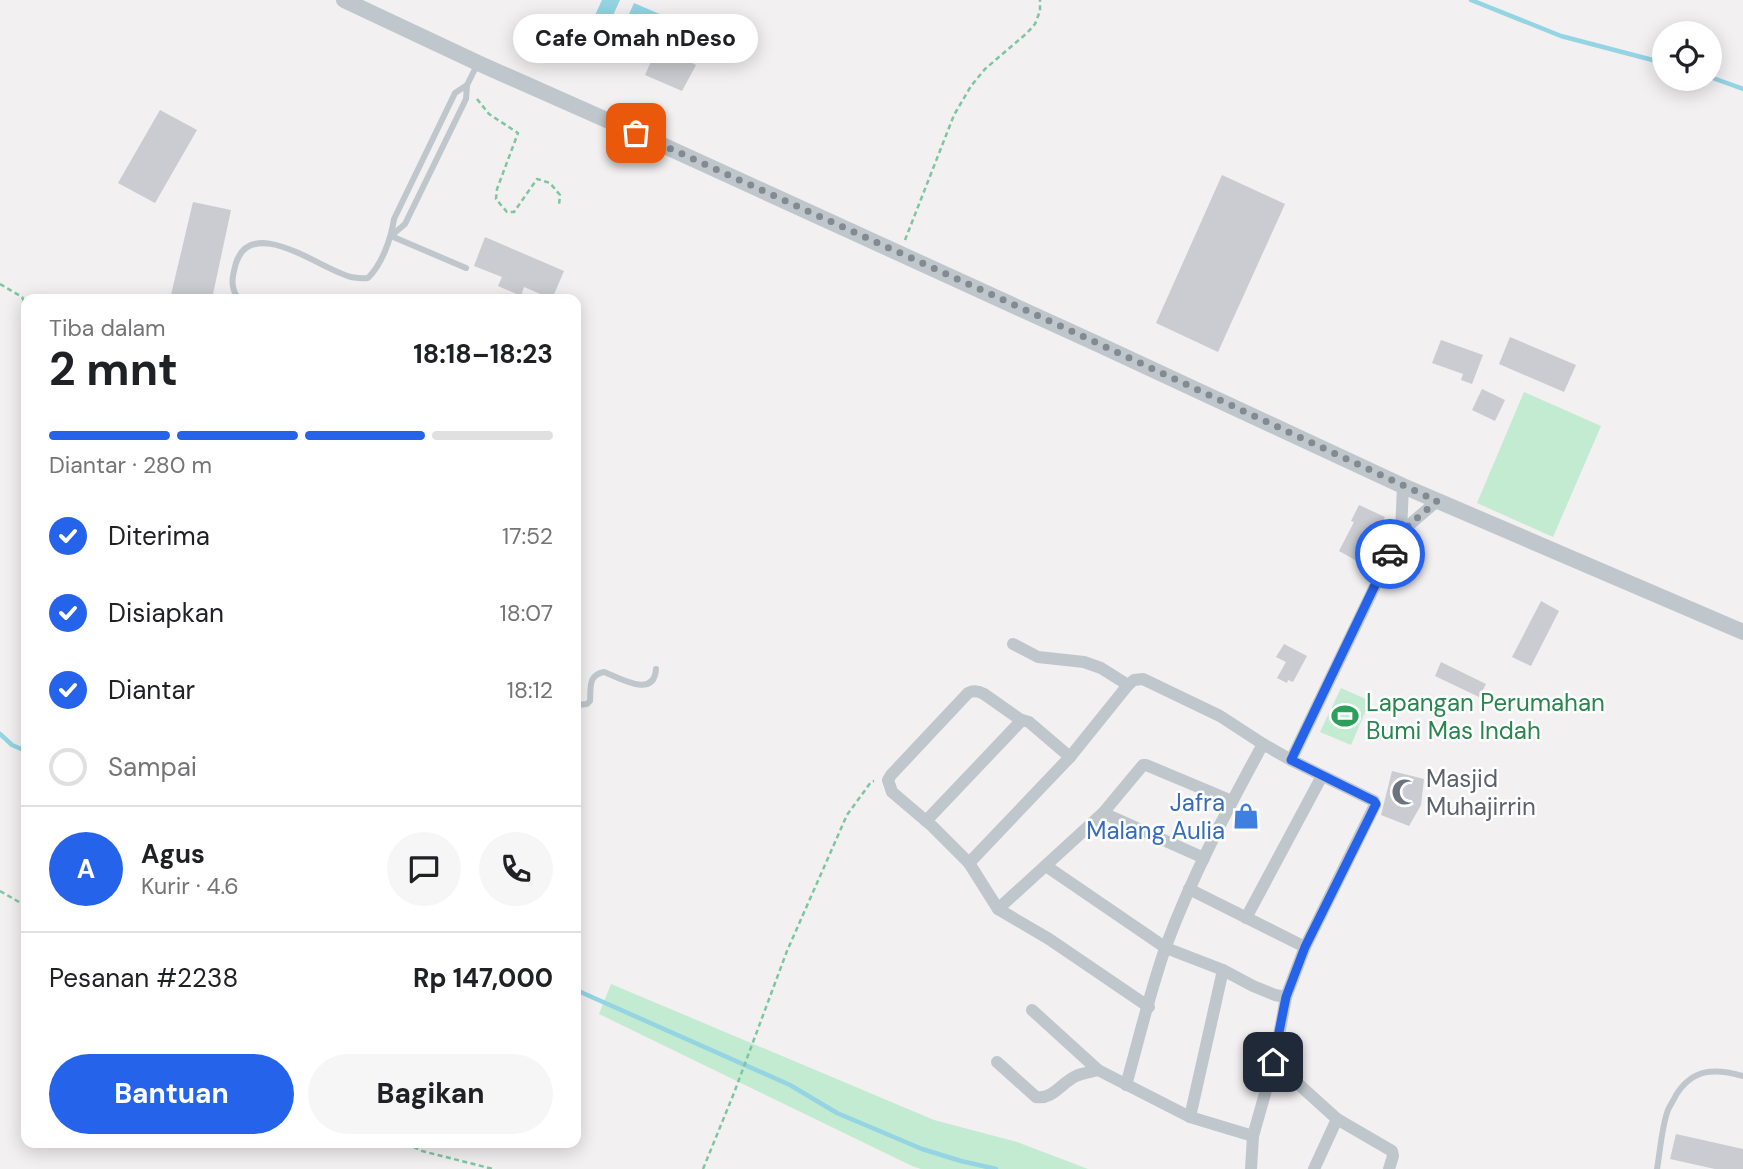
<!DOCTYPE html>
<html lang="id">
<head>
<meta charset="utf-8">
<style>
  body { margin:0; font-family:"DM Sans",sans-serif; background:#f6f6f6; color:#202124; height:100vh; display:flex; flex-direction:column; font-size:26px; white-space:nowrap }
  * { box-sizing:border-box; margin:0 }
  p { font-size:23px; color:#757577 }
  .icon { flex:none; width:38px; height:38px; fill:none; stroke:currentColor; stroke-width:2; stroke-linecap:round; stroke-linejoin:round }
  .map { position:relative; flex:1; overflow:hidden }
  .side { position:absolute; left:21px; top:294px; width:560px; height:854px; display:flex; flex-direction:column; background:#fff; border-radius:14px; box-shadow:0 4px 18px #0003 }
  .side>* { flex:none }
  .buttons { position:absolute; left:1652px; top:21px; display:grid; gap:14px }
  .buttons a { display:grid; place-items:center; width:70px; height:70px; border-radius:50%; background:#fff; box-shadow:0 4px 18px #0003; font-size:35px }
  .pin { position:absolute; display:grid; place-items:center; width:60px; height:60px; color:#fff; margin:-30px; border-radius:14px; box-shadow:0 4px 10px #0006 }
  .courier { position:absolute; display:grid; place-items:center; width:70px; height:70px; margin:-35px; border:5px solid #2563eb; border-radius:50%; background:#fff; color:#222; box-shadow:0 2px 9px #0007 }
  .bubble { position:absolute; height:49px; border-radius:24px; background:#fff; box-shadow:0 4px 18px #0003; font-size:23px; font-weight:700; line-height:49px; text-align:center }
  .headline em { font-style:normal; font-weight:700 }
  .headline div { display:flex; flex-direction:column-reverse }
  .headline { display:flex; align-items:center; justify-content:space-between; height:119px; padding:0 28px }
  h1 { font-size:46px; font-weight:700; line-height:52px }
  .bar { display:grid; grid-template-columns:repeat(4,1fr); gap:10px 7px; align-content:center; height:84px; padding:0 28px }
  .bar i { height:9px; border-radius:5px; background:#e0e0e0 }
  .bar .on { background:#2563eb }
  .bar p { grid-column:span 4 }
  .line { display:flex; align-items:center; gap:18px; padding:0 28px; border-top:2px solid #e0e0e0 }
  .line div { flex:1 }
  .round { display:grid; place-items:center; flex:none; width:74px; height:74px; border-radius:37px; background:#f6f6f6 }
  ol { padding:0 28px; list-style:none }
  li { display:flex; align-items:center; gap:21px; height:77px }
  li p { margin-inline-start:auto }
  li .icon { padding:7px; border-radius:50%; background:#2563eb; color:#fff; stroke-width:4 }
  li:last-child { color:#757577 }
  li i { width:38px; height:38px; border:4px solid #e0e0e0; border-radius:50% }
  .button { display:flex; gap:14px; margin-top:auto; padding:14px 28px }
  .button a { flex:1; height:80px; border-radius:42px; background:#2563eb; color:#fff; font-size:28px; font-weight:700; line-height:80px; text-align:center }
  .button a+a { background:#f6f6f6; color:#202124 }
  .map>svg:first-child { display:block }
  .green { fill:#c2ebd1 }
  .water { fill:#94d4e3 }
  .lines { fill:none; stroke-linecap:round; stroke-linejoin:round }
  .stream { stroke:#94d4e3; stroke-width:4.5 }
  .building { fill:#caccd1 }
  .path { stroke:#7ec5a1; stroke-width:2.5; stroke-dasharray:5 3.5; stroke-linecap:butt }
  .service { stroke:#bfc7cd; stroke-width:6 }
  .minor { stroke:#bfc7cd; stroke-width:12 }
  .tertiary { stroke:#bfc7cd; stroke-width:16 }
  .done { stroke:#848a8f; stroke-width:7; stroke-dasharray:0 12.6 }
  .route { stroke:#2563eb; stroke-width:9 }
  .labels { text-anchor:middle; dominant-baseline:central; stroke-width:5; stroke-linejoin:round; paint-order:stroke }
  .leisure-label { font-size:24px; fill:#27864d; stroke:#fff; text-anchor:start }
  .worship-label { font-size:24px; fill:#5b616d; stroke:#fff; text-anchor:start }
  .shop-label { font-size:24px; fill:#366cbe; stroke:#fff; text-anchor:end }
</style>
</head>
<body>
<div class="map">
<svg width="1743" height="1169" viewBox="0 0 1743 1169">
  <rect width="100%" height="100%" fill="#f2f0f0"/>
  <g class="green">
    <path d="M 1524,392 L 1601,426 L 1553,537 L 1477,503 Z"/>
    <path d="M 1341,688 L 1370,701 L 1351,745 L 1320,732 Z"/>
    <path d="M 611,984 L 934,1120 L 1017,1142 L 1088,1169 L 921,1169 L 912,1166 L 599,1014 Z"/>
  </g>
  <g class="water">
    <path d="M 602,0 L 620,0 L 602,40 L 587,33 Z"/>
    <path d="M 634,3 L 671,19 L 661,39 L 625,23 Z"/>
  </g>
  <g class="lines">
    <g class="stream">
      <path d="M 1471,0 L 1561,36 L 1664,63"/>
      <path d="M 1710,77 L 1743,89"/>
      <path d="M 0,734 L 12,745 L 26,751"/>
      <path d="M 576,990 L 790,1085 L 837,1113 L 922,1149 L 961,1161 L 996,1169"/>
    </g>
  </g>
  <g class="building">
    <path d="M 658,46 L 696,65 L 682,91 L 645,75 Z"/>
    <path d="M 160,110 L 197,130 L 155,203 L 118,183 Z"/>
    <path d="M 1222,175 L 1285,204 L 1218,352 L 1156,323 Z"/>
    <path d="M 193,202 L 231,210 L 212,299 L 170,299 Z"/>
    <path d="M 485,237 L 564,271 L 552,299 L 524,287 L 521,296 L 498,286 L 502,277 L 474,266 Z"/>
    <path d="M 1510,337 L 1576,365 L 1564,392 L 1499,364 Z"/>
    <path d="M 1441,340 L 1483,355 L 1472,384 L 1461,380 L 1463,374 L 1432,363 Z"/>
    <path d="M 1482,389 L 1505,400 L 1495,421 L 1472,410 Z"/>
    <path d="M 1359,505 L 1385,517 L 1377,533 L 1373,531 L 1357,561 L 1339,551 L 1354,522 L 1351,521 Z"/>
    <path d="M 1541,601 L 1559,611 L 1531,666 L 1512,657 Z"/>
    <path d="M 1284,644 L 1307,656 L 1293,682 L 1288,680 L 1287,683 L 1277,678 L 1286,662 L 1276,657 Z"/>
    <path d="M 1441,662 L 1486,684 L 1479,697 L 1435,676 Z"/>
    <path d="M 1392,771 L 1424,779 L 1421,805 L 1409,826 L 1381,815 Z"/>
    <path d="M 1676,1134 L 1743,1149 L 1743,1169 L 1715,1169 L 1670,1159 Z"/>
  </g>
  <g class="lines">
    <g class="path">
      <path d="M 477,99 L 489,114 L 518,133 L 497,189 L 496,199 L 507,212 L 514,212 L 537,179 L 550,183 L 560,195 L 559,205"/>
      <path d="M 905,240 L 954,115 L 971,86 L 985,69 L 1027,33 L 1035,24 L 1040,11 L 1040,0"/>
      <path d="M 0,284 L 22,297 C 28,307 21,318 26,328"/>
      <path d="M 0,891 L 26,906"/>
      <path d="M 406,1143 L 422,1151 L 493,1169"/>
      <path d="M 703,1169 L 734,1093 L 787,951 L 847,815 L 871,782 L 874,781"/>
    </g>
    <g class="service">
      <path d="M 466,268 L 391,236 L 405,224 L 466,99 L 467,85"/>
      <path d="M 238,299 C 230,286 232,277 236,263 C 252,214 322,270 351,277 C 357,278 362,279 368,278 C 382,264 391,239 394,219 L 455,93 L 467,85 L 477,65"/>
      <path d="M 576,705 L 587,704 L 590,701 C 591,687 588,675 604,672 C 620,678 654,699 656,669"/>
      <path d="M 1657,1169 C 1660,1152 1662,1125 1668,1110 C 1670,1105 1674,1100 1676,1095 C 1693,1068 1715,1068 1743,1076"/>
    </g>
    <g class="minor">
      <path d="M 1401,532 L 1437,501"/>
      <path d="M 1013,644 L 1038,657 L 1084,662 L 1101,668 L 1128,685"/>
      <path d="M 1021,720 L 984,694 C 979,691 974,690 968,693 L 891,775 L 888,780 L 892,792 L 932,826 L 969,863 L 998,909 L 1049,939 L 1149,1007"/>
      <path d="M 1291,760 L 1401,532 L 1403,486"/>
      <path d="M 1103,813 L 1204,858"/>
      <path d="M 926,821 L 1022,720 L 1029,722 L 1070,757"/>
      <path d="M 969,863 L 1070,757 L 1128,685 L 1134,680 L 1143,679 L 1220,716 L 1263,744 L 1291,760 L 1374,801 L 1375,805 L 1305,947 L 1286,997 L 1274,1062 L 1337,1119 L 1392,1151 L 1393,1156 L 1389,1169"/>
      <path d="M 1046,866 L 1166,948 L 1223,970 L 1253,986 L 1275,995 L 1286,997"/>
      <path d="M 1189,889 L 1305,947"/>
      <path d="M 998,909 L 1103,813 L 1143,765 L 1146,765 L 1232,801"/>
      <path d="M 1246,918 L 1322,776"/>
      <path d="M 1032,1010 L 1098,1070 L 1190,1117 L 1253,1136"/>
      <path d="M 997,1062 L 1036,1097 C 1053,1100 1062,1082 1076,1076 C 1083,1073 1091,1072 1098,1070"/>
      <path d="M 1126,1085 C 1139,1039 1150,991 1166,946 C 1192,876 1227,810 1263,744"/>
      <path d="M 1190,1117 L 1223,970"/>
      <path d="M 1251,1169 L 1253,1136 L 1274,1062"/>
      <path d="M 1314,1169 L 1337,1119"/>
    </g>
    <path class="tertiary" d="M 344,0 L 478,63 L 636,133 L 1102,346 L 1403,486 L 1743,632"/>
  </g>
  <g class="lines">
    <path class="done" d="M 636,133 L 1052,322 L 1437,501 L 1401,532 L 1390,554"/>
    <path class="route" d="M 1273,1062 L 1286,997 L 1305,947 L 1376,804 L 1374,801 L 1291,760 L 1390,554"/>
  </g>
  <defs>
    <g id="stadium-bare" transform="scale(2.1)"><path d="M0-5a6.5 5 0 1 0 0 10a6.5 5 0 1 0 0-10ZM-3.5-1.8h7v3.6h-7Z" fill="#2e9e5b" stroke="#fff" stroke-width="2.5" paint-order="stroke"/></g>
    <g id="mosque-bare" transform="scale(2.1)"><path d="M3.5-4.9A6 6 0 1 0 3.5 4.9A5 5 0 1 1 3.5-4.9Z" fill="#6b7280" stroke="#fff" stroke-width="2.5" paint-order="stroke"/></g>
    <g id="shop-bare" transform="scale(2.1)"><path d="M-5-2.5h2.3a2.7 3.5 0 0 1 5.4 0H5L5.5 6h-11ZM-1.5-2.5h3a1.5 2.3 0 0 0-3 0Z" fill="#3f7fe0" stroke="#fff" stroke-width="2.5" paint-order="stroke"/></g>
  </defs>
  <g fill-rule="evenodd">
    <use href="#stadium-bare" x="1345" y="716"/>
    <use href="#mosque-bare" x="1405" y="792"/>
    <use href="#shop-bare" x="1246" y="816"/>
  </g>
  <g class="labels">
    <g class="leisure-label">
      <text x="1366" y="702">Lapangan Perumahan<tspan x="1366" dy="28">Bumi Mas Indah</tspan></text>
    </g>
    <g class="worship-label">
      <text x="1426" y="778">Masjid<tspan x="1426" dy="28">Muhajirrin</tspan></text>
    </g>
    <g class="shop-label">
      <text x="1225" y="802">Jafra<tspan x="1225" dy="28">Malang Aulia</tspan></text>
    </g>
  </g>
</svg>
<div class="buttons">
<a><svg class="icon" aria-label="locate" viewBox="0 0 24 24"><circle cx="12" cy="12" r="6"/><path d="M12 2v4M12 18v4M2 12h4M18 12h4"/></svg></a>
</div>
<div class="pin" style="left:636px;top:133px;background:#ea580c"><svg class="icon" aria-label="bag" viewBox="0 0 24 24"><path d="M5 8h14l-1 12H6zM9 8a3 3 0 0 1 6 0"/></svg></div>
<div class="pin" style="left:1273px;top:1062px;background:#1f2937"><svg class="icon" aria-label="home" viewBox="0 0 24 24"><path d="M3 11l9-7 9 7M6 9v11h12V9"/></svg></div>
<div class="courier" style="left:1390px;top:554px"><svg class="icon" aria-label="car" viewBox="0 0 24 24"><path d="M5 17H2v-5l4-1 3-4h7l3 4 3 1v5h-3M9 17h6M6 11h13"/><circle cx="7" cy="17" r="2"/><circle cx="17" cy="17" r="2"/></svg></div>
<div class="bubble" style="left:513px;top:14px;width:245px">Cafe Omah nDeso</div>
<section class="side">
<div class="headline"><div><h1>2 mnt</h1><p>Tiba dalam</p></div><em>18:18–18:23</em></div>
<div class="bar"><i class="on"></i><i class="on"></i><i class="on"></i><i></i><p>Diantar · 280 m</p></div>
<ol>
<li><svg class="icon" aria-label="check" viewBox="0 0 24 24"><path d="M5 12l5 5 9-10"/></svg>Diterima<p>17:52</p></li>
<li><svg class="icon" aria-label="check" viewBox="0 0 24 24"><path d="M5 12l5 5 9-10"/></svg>Disiapkan<p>18:07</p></li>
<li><svg class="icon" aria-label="check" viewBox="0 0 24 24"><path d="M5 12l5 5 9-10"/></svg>Diantar<p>18:12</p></li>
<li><i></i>Sampai</li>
</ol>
<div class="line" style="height:126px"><b class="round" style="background:#2563eb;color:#fff">A</b><div><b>Agus</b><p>Kurir · 4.6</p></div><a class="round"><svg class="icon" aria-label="chat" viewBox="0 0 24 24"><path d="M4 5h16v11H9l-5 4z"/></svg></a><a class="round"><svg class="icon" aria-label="phone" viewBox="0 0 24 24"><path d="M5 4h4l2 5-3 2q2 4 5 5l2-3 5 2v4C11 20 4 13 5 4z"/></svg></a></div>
<div class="line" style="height:91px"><div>Pesanan #2238</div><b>Rp 147,000</b></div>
<div class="button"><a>Bantuan</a><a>Bagikan</a></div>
</section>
</div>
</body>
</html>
